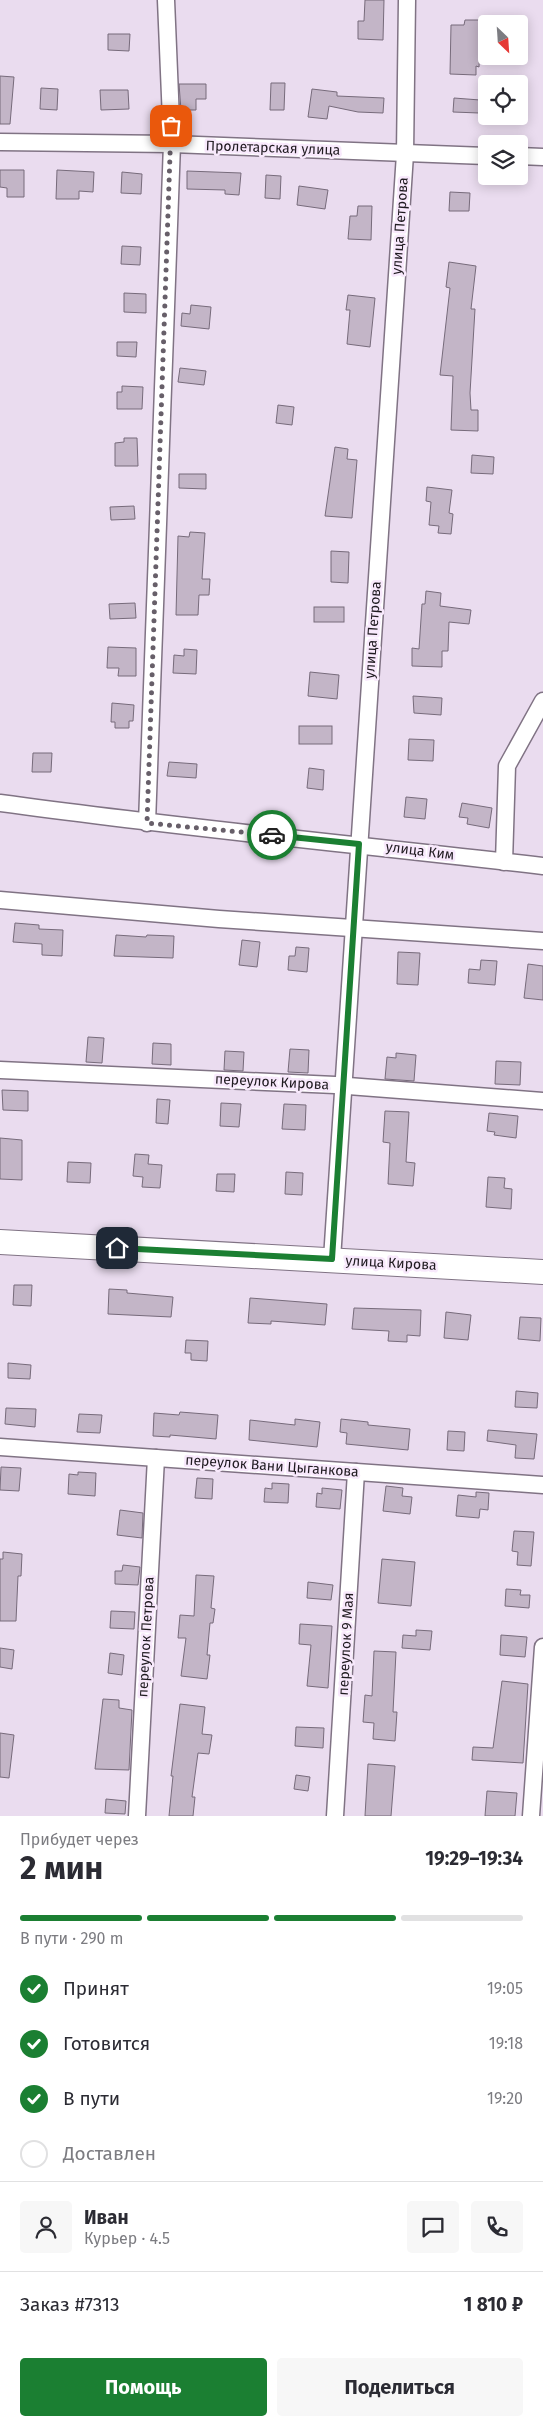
<!DOCTYPE html>
<html lang="ru">
<head>
<meta charset="utf-8">
<style>
  body { margin:0; font-family:"Fira Sans",sans-serif; background:#f7f7f7; color:#2b2b33; height:100vh; display:flex; flex-direction:column; font-size:19px; white-space:nowrap }
  * { box-sizing:border-box; margin:0 }
  p { font-size:16px; color:#7c7c81 }
  .icon { flex:none; width:28px; height:28px; fill:none; stroke:currentColor; stroke-width:2; stroke-linecap:round; stroke-linejoin:round }
  .map { position:relative; height:1816px; overflow:hidden }
  .details { display:flex; flex-direction:column; background:#fff; flex:1 }
  .details>* { flex:none }
  .needle { width:32px; rotate:155deg }
  .fabs { position:absolute; left:478px; top:15px; display:grid; gap:10px }
  .fabs a { display:grid; place-items:center; width:50px; height:50px; border-radius:5px; background:#fff; box-shadow:0 2px 12px #0003; font-size:25px }
  .pin { position:absolute; display:grid; place-items:center; width:42px; height:42px; color:#fff; margin:-21px; border-radius:10px; box-shadow:0 2px 8px #0006 }
  .courier { position:absolute; display:grid; place-items:center; width:50px; height:50px; margin:-25px; border:4px solid #1b7f32; border-radius:50%; background:#fff; color:#222; box-shadow:0 1px 6px #0007 }
  .headline em { font-style:normal; font-weight:700 }
  .headline div { display:flex; flex-direction:column-reverse }
  .headline { display:flex; align-items:center; justify-content:space-between; height:85px; padding:0 20px }
  h1 { font-size:32px; font-weight:700; line-height:38px }
  .bar { display:grid; grid-template-columns:repeat(4,1fr); gap:8px 5px; align-content:center; height:60px; padding:0 20px }
  .bar i { height:6px; border-radius:4px; background:#e1e1e2 }
  .bar .selected { background:#1b7f32 }
  .bar p { grid-column:span 4 }
  .line { display:flex; align-items:center; gap:12px; padding:0 20px; border-top:1px solid #e1e1e2 }
  .line div { flex:1 }
  .round { display:grid; place-items:center; flex:none; width:52px; height:52px; border-radius:5px; background:#f7f7f7 }
  ol { padding:0 20px; list-style:none }
  li { display:flex; align-items:center; gap:15px; height:55px }
  li p { margin-inline-start:auto }
  li .icon { padding:5px; border-radius:50%; background:#1b7f32; color:#fff; stroke-width:4 }
  li:last-child { color:#7c7c81 }
  li i { width:28px; height:28px; border:2px solid #e1e1e2; border-radius:50% }
  .primary-button { display:flex; gap:10px; margin-top:auto; padding:10px 20px }
  .primary-button a { flex:1; height:58px; border-radius:5px; background:#1b7f32; color:#fff; font-size:20px; font-weight:700; line-height:58px; text-align:center }
  .primary-button a+a { background:#f7f7f7; color:#2b2b33 }
  .map>svg:first-child { display:block }
  .building { fill:#c3b5c7; stroke:#776b7b }
  .lines { fill:none; stroke-linecap:round; stroke-linejoin:round }
  .street-casing { stroke:#807384; stroke-width:19 }
  .secondary-casing { stroke:#807384; stroke-width:26 }
  .street { stroke:#fff; stroke-width:16 }
  .secondary { stroke:#fff; stroke-width:24 }
  .done { stroke:#675f69; stroke-width:5; stroke-dasharray:0 9 }
  .route { stroke:#1b7f32; stroke-width:6 }
  .labels { text-anchor:middle; dominant-baseline:central; stroke-width:5; stroke-linejoin:round; paint-order:stroke }
  .street-label { font-size:14px; fill:#201b21; stroke:#f8e9fc }
</style>
</head>
<body>
<div class="map">
<svg width="543" height="1816" viewBox="0 0 543 1816">
  <rect width="100%" height="100%" fill="#eadcef"/>
  <g class="building">
    <path d="M 365,0 L 384,0 L 383,40 L 358,39 L 358,21 L 364,21 Z"/>
    <path d="M 465,20 L 481,20 L 479,67 L 476,66 L 476,75 L 450,74 L 451,25 L 464,25 Z"/>
    <path d="M 108,34 L 130,34 L 129,51 L 108,50 Z"/>
    <path d="M 0,76 L 14,77 L 10,124 L 0,124 Z"/>
    <path d="M 271,83 L 285,83 L 284,110 L 270,110 Z"/>
    <path d="M 179,84 L 206,84 L 206,99 L 196,99 L 196,110 L 181,110 Z"/>
    <path d="M 41,88 L 58,89 L 57,110 L 40,109 Z"/>
    <path d="M 312,89 L 337,92 L 337,96 L 384,98 L 383,113 L 358,112 L 329,106 L 327,119 L 308,117 Z"/>
    <path d="M 100,90 L 128,90 L 129,109 L 101,110 Z"/>
    <path d="M 454,98 L 480,100 L 479,113 L 453,112 Z"/>
    <path d="M 0,170 L 24,170 L 24,197 L 7,197 L 7,188 L 0,187 Z"/>
    <path d="M 57,170 L 94,172 L 93,192 L 79,191 L 79,199 L 56,199 Z"/>
    <path d="M 187,171 L 241,173 L 239,195 L 225,194 L 225,190 L 187,189 Z"/>
    <path d="M 122,172 L 142,174 L 141,194 L 121,193 Z"/>
    <path d="M 266,175 L 281,176 L 280,199 L 265,198 Z"/>
    <path d="M 299,186 L 328,190 L 325,209 L 297,205 Z"/>
    <path d="M 450,192 L 470,193 L 469,211 L 449,211 Z"/>
    <path d="M 358,206 L 372,206 L 371,240 L 348,239 L 350,216 L 357,216 Z"/>
    <path d="M 122,246 L 141,247 L 140,265 L 121,264 Z"/>
    <path d="M 449,262 L 476,266 L 471,309 L 475,309 L 470,393 L 471,410 L 478,410 L 478,431 L 451,430 L 453,376 L 440,375 L 450,288 L 446,287 Z"/>
    <path d="M 124,293 L 146,294 L 146,313 L 124,312 Z"/>
    <path d="M 348,295 L 375,298 L 370,347 L 347,344 L 350,310 L 346,310 Z"/>
    <path d="M 191,305 L 211,307 L 209,329 L 181,326 L 182,313 L 190,314 Z"/>
    <path d="M 117,342 L 137,342 L 136,357 L 117,356 Z"/>
    <path d="M 180,368 L 206,371 L 204,385 L 178,382 Z"/>
    <path d="M 122,386 L 143,387 L 142,409 L 117,409 L 117,392 L 122,392 Z"/>
    <path d="M 278,405 L 294,407 L 292,425 L 276,423 Z"/>
    <path d="M 124,438 L 137,438 L 138,466 L 115,466 L 115,443 L 124,442 Z"/>
    <path d="M 335,447 L 348,449 L 347,459 L 357,460 L 352,518 L 325,516 Z"/>
    <path d="M 472,455 L 494,457 L 493,474 L 471,473 Z"/>
    <path d="M 179,474 L 206,474 L 206,489 L 179,488 Z"/>
    <path d="M 427,487 L 452,490 L 449,513 L 453,514 L 451,534 L 438,533 L 439,526 L 429,525 L 431,502 L 426,501 Z"/>
    <path d="M 134,506 L 135,519 L 111,520 L 110,507 Z"/>
    <path d="M 190,532 L 205,533 L 202,579 L 210,579 L 209,595 L 199,595 L 198,615 L 176,615 L 178,536 L 189,537 Z"/>
    <path d="M 331,551 L 349,552 L 348,583 L 331,582 Z"/>
    <path d="M 426,591 L 441,593 L 440,606 L 471,610 L 469,624 L 449,622 L 448,651 L 442,651 L 442,667 L 412,666 L 412,648 L 419,649 L 422,604 L 425,604 Z"/>
    <path d="M 135,603 L 136,618 L 110,619 L 109,604 Z"/>
    <rect x="314" y="607" width="30" height="15"/>
    <path d="M 108,647 L 136,648 L 136,676 L 118,676 L 119,668 L 107,668 Z"/>
    <path d="M 184,649 L 197,650 L 196,674 L 173,673 L 174,655 L 184,656 Z"/>
    <path d="M 310,672 L 339,675 L 337,699 L 308,696 Z"/>
    <path d="M 413,696 L 442,698 L 441,715 L 414,713 Z"/>
    <path d="M 112,703 L 134,705 L 133,721 L 129,721 L 129,728 L 115,728 L 115,722 L 111,722 Z"/>
    <rect x="299" y="726" width="33" height="18"/>
    <path d="M 409,739 L 434,740 L 433,761 L 408,760 Z"/>
    <path d="M 33,753 L 52,753 L 51,772 L 32,772 Z"/>
    <path d="M 169,762 L 197,764 L 196,778 L 167,776 Z"/>
    <path d="M 309,768 L 324,770 L 323,790 L 307,788 Z"/>
    <path d="M 406,797 L 427,799 L 425,819 L 404,817 Z"/>
    <path d="M 462,803 L 492,808 L 489,828 L 467,824 L 468,818 L 459,817 Z"/>
    <path d="M 15,923 L 39,925 L 39,929 L 63,930 L 62,956 L 42,955 L 42,944 L 13,942 Z"/>
    <path d="M 116,935 L 146,937 L 147,935 L 174,936 L 173,958 L 114,956 Z"/>
    <path d="M 242,940 L 260,942 L 257,967 L 239,965 Z"/>
    <path d="M 296,947 L 309,948 L 307,972 L 288,970 L 289,956 L 295,956 Z"/>
    <path d="M 398,952 L 420,953 L 418,985 L 397,984 Z"/>
    <path d="M 481,960 L 497,961 L 495,985 L 468,983 L 469,969 L 480,970 Z"/>
    <path d="M 528,964 L 543,966 L 543,1000 L 524,998 Z"/>
    <path d="M 88,1037 L 104,1038 L 102,1063 L 86,1062 Z"/>
    <path d="M 153,1043 L 171,1044 L 171,1065 L 152,1064 Z"/>
    <path d="M 290,1049 L 309,1050 L 308,1073 L 288,1072 Z"/>
    <path d="M 225,1051 L 244,1052 L 243,1071 L 224,1070 Z"/>
    <path d="M 396,1053 L 416,1055 L 414,1081 L 385,1079 L 387,1057 L 396,1058 Z"/>
    <path d="M 496,1061 L 521,1062 L 520,1085 L 495,1084 Z"/>
    <path d="M 2,1090 L 28,1091 L 28,1111 L 3,1110 Z"/>
    <path d="M 157,1099 L 170,1100 L 168,1124 L 156,1123 Z"/>
    <path d="M 221,1103 L 241,1104 L 239,1127 L 220,1126 Z"/>
    <path d="M 284,1104 L 306,1105 L 305,1130 L 282,1129 Z"/>
    <path d="M 385,1111 L 409,1112 L 406,1162 L 415,1163 L 413,1186 L 388,1184 L 390,1143 L 383,1142 Z"/>
    <path d="M 489,1113 L 518,1116 L 516,1138 L 494,1135 L 495,1132 L 487,1131 Z"/>
    <path d="M 0,1138 L 22,1140 L 22,1180 L 0,1179 Z"/>
    <path d="M 135,1154 L 149,1155 L 148,1164 L 162,1165 L 160,1188 L 142,1187 L 143,1177 L 133,1176 Z"/>
    <path d="M 68,1162 L 91,1163 L 90,1183 L 67,1182 Z"/>
    <path d="M 286,1172 L 303,1173 L 302,1195 L 285,1194 Z"/>
    <path d="M 217,1174 L 235,1174 L 234,1192 L 216,1191 Z"/>
    <path d="M 488,1177 L 505,1178 L 504,1188 L 512,1189 L 511,1209 L 486,1207 Z"/>
    <path d="M 14,1285 L 32,1285 L 31,1306 L 13,1305 Z"/>
    <path d="M 109,1289 L 127,1290 L 127,1293 L 173,1297 L 171,1317 L 108,1314 Z"/>
    <path d="M 250,1298 L 327,1304 L 325,1325 L 271,1321 L 271,1324 L 248,1323 Z"/>
    <path d="M 354,1308 L 421,1310 L 420,1336 L 407,1335 L 407,1342 L 388,1341 L 389,1331 L 352,1329 Z"/>
    <path d="M 446,1312 L 471,1315 L 468,1340 L 444,1338 Z"/>
    <path d="M 520,1317 L 541,1318 L 540,1341 L 518,1339 Z"/>
    <path d="M 186,1340 L 208,1341 L 207,1361 L 191,1360 L 191,1353 L 185,1353 Z"/>
    <path d="M 8,1363 L 31,1365 L 30,1379 L 8,1378 Z"/>
    <path d="M 516,1391 L 538,1393 L 537,1408 L 515,1407 Z"/>
    <path d="M 6,1408 L 36,1409 L 35,1427 L 5,1424 Z"/>
    <path d="M 180,1412 L 218,1415 L 216,1439 L 170,1435 L 170,1437 L 153,1436 L 154,1413 L 179,1415 Z"/>
    <path d="M 79,1414 L 102,1415 L 100,1433 L 77,1432 Z"/>
    <path d="M 295,1419 L 320,1422 L 317,1447 L 249,1440 L 250,1420 L 295,1425 Z"/>
    <path d="M 341,1419 L 368,1422 L 368,1425 L 410,1429 L 408,1450 L 346,1444 L 347,1433 L 340,1432 Z"/>
    <path d="M 488,1430 L 537,1434 L 534,1459 L 515,1458 L 516,1445 L 487,1441 Z"/>
    <path d="M 448,1431 L 465,1432 L 464,1451 L 447,1450 Z"/>
    <path d="M 1,1467 L 21,1468 L 19,1491 L 0,1490 Z"/>
    <path d="M 78,1472 L 96,1473 L 95,1496 L 68,1494 L 69,1474 L 78,1475 Z"/>
    <path d="M 197,1478 L 213,1479 L 212,1499 L 195,1498 Z"/>
    <path d="M 272,1483 L 289,1484 L 288,1503 L 264,1502 L 265,1488 L 272,1489 Z"/>
    <path d="M 386,1486 L 403,1488 L 402,1496 L 412,1497 L 410,1514 L 383,1511 Z"/>
    <path d="M 322,1488 L 342,1490 L 340,1509 L 316,1507 L 317,1493 L 322,1494 Z"/>
    <path d="M 476,1492 L 489,1493 L 488,1510 L 480,1509 L 479,1518 L 456,1516 L 458,1495 L 476,1497 Z"/>
    <path d="M 120,1510 L 143,1513 L 142,1538 L 117,1535 Z"/>
    <path d="M 514,1531 L 534,1532 L 531,1566 L 517,1565 L 518,1552 L 512,1551 Z"/>
    <path d="M 3,1552 L 22,1554 L 21,1576 L 18,1576 L 16,1621 L 0,1621 L 0,1559 L 3,1559 Z"/>
    <path d="M 382,1559 L 415,1562 L 411,1606 L 378,1603 Z"/>
    <path d="M 123,1565 L 140,1567 L 138,1585 L 115,1584 L 115,1571 L 122,1571 Z"/>
    <path d="M 196,1575 L 214,1576 L 211,1608 L 215,1609 L 213,1623 L 210,1623 L 207,1655 L 210,1655 L 207,1679 L 181,1676 L 186,1638 L 178,1638 L 180,1615 L 194,1616 Z"/>
    <path d="M 308,1582 L 333,1585 L 331,1600 L 307,1598 Z"/>
    <path d="M 506,1589 L 521,1590 L 520,1595 L 530,1595 L 529,1608 L 505,1606 Z"/>
    <path d="M 111,1611 L 135,1612 L 134,1629 L 110,1628 Z"/>
    <path d="M 300,1624 L 332,1626 L 328,1688 L 307,1686 L 311,1645 L 299,1644 Z"/>
    <path d="M 416,1630 L 432,1631 L 430,1650 L 402,1648 L 403,1635 L 416,1636 Z"/>
    <path d="M 501,1635 L 527,1637 L 525,1657 L 500,1655 Z"/>
    <path d="M 0,1648 L 14,1650 L 12,1669 L 0,1667 Z"/>
    <path d="M 374,1651 L 396,1652 L 393,1712 L 397,1712 L 395,1741 L 373,1739 L 374,1723 L 363,1722 L 365,1695 L 372,1696 Z"/>
    <path d="M 110,1653 L 124,1655 L 122,1675 L 108,1673 Z"/>
    <path d="M 502,1681 L 528,1684 L 523,1763 L 472,1760 L 473,1747 L 493,1748 Z"/>
    <path d="M 103,1699 L 119,1700 L 119,1708 L 132,1710 L 129,1770 L 95,1769 Z"/>
    <path d="M 180,1704 L 205,1707 L 202,1734 L 212,1735 L 209,1754 L 198,1753 L 192,1797 L 195,1797 L 193,1816 L 169,1816 L 173,1776 L 171,1776 Z"/>
    <path d="M 296,1727 L 324,1728 L 323,1748 L 295,1746 Z"/>
    <path d="M 0,1733 L 14,1735 L 9,1778 L 0,1777 Z"/>
    <path d="M 368,1764 L 395,1766 L 391,1816 L 365,1816 Z"/>
    <path d="M 296,1775 L 310,1777 L 308,1791 L 294,1789 Z"/>
    <path d="M 487,1791 L 517,1793 L 515,1816 L 485,1816 Z"/>
    <path d="M 106,1799 L 126,1801 L 125,1814 L 105,1813 Z"/>
  </g>
  <g class="lines">
    <g class="street-casing">
      <g id="street">
        <path d="M 0,142 L 172,144 L 486,156"/>
        <path d="M 519,156 L 543,157"/>
        <path d="M 0,803 C 181,828 362,845 543,866"/>
        <path d="M 147,823 L 172,144 L 166,0"/>
        <path d="M 504,862 L 507,766 L 543,701"/>
        <path d="M 0,900 L 219,919 L 543,941"/>
        <path d="M 0,1070 L 335,1085 L 543,1101"/>
        <path d="M 332,1259 L 405,154 L 407,0"/>
        <path d="M 0,1447 L 543,1485"/>
        <path d="M 137,1816 L 156,1458"/>
        <path d="M 335,1816 L 356,1472"/>
        <path d="M 531,1816 L 543,1647"/>
      </g>
    </g>
    <g class="secondary-casing">
      <path id="secondary" d="M 0,1242 L 543,1272"/>
    </g>
    <use href="#street" class="street"/>
    <use href="#secondary" class="secondary"/>
  </g>
  <g class="lines">
    <path class="done" d="M 171,126 L 147,823 L 272,835"/>
    <path class="route" d="M 117,1248 L 332,1259 L 359,844 L 272,835"/>
  </g>
  <g class="labels">
    <g class="street-label">
      <text transform="translate(273 148) rotate(2)">Пролетарская улица</text>
      <text transform="translate(400 226) rotate(-86)">улица Петрова</text>
      <text transform="translate(373 630) rotate(-86)">улица Петрова</text>
      <text transform="translate(420 851) rotate(7)">улица Ким</text>
      <text transform="translate(272 1082) rotate(3)">переулок Кирова</text>
      <text transform="translate(391 1263) rotate(3)">улица Кирова</text>
      <text transform="translate(272 1466) rotate(4)">переулок Вани Цыганкова</text>
      <text transform="translate(146 1637) rotate(-87)">переулок Петрова</text>
      <text transform="translate(346 1644) rotate(-87)">переулок 9 Мая</text>
    </g>
  </g>
</svg>
<div class="fabs">
<a><svg class="needle" viewBox="-14 -14 28 28"><path d="M0-13l5 13h-10z" fill="#e53935"/><path d="M0 13l5-13h-10z" fill="#7c7c81"/></svg></a>
<a><svg class="icon" aria-label="locate" viewBox="0 0 24 24"><circle cx="12" cy="12" r="6"/><path d="M12 2v4M12 18v4M2 12h4M18 12h4"/></svg></a>
<a><svg class="icon" aria-label="layers" viewBox="0 0 24 24"><path d="M12 4l9 5-9 5-9-5zM3 14l9 5 9-5"/></svg></a>
</div>
<div class="pin" style="left:171px;top:126px;background:#ea580c"><svg class="icon" aria-label="bag" viewBox="0 0 24 24"><path d="M5 8h14l-1 12H6zM9 8a3 3 0 0 1 6 0"/></svg></div>
<div class="pin" style="left:117px;top:1248px;background:#1f2937"><svg class="icon" aria-label="home" viewBox="0 0 24 24"><path d="M3 11l9-7 9 7M6 9v11h12V9"/></svg></div>
<div class="courier" style="left:272px;top:835px"><svg class="icon" aria-label="car" viewBox="0 0 24 24"><path d="M5 17H2v-5l4-1 3-4h7l3 4 3 1v5h-3M9 17h6M6 11h13"/><circle cx="7" cy="17" r="2"/><circle cx="17" cy="17" r="2"/></svg></div>
</div>
<section class="details">
<div class="headline"><div><h1>2 мин</h1><p>Прибудет через</p></div><em>19:29–19:34</em></div>
<div class="bar"><i class="selected"></i><i class="selected"></i><i class="selected"></i><i></i><p>В пути · 290 m</p></div>
<ol>
<li><svg class="icon" aria-label="check" viewBox="0 0 24 24"><path d="M5 12l5 5 9-10"/></svg>Принят<p>19:05</p></li>
<li><svg class="icon" aria-label="check" viewBox="0 0 24 24"><path d="M5 12l5 5 9-10"/></svg>Готовится<p>19:18</p></li>
<li><svg class="icon" aria-label="check" viewBox="0 0 24 24"><path d="M5 12l5 5 9-10"/></svg>В пути<p>19:20</p></li>
<li><i></i>Доставлен</li>
</ol>
<div class="line" style="height:90px"><a class="round"><svg class="icon" aria-label="person" viewBox="0 0 24 24"><circle cx="12" cy="8" r="4"/><path d="M4 21q1-7 8-7t8 7"/></svg></a><div><b>Иван</b><p>Курьер · 4.5</p></div><a class="round"><svg class="icon" aria-label="chat" viewBox="0 0 24 24"><path d="M4 5h16v11H9l-5 4z"/></svg></a><a class="round"><svg class="icon" aria-label="phone" viewBox="0 0 24 24"><path d="M5 4h4l2 5-3 2q2 4 5 5l2-3 5 2v4C11 20 4 13 5 4z"/></svg></a></div>
<div class="line" style="height:65px"><div>Заказ #7313</div><b>1 810 ₽</b></div>
<div class="primary-button"><a>Помощь</a><a>Поделиться</a></div>
</section>
</body>
</html>
